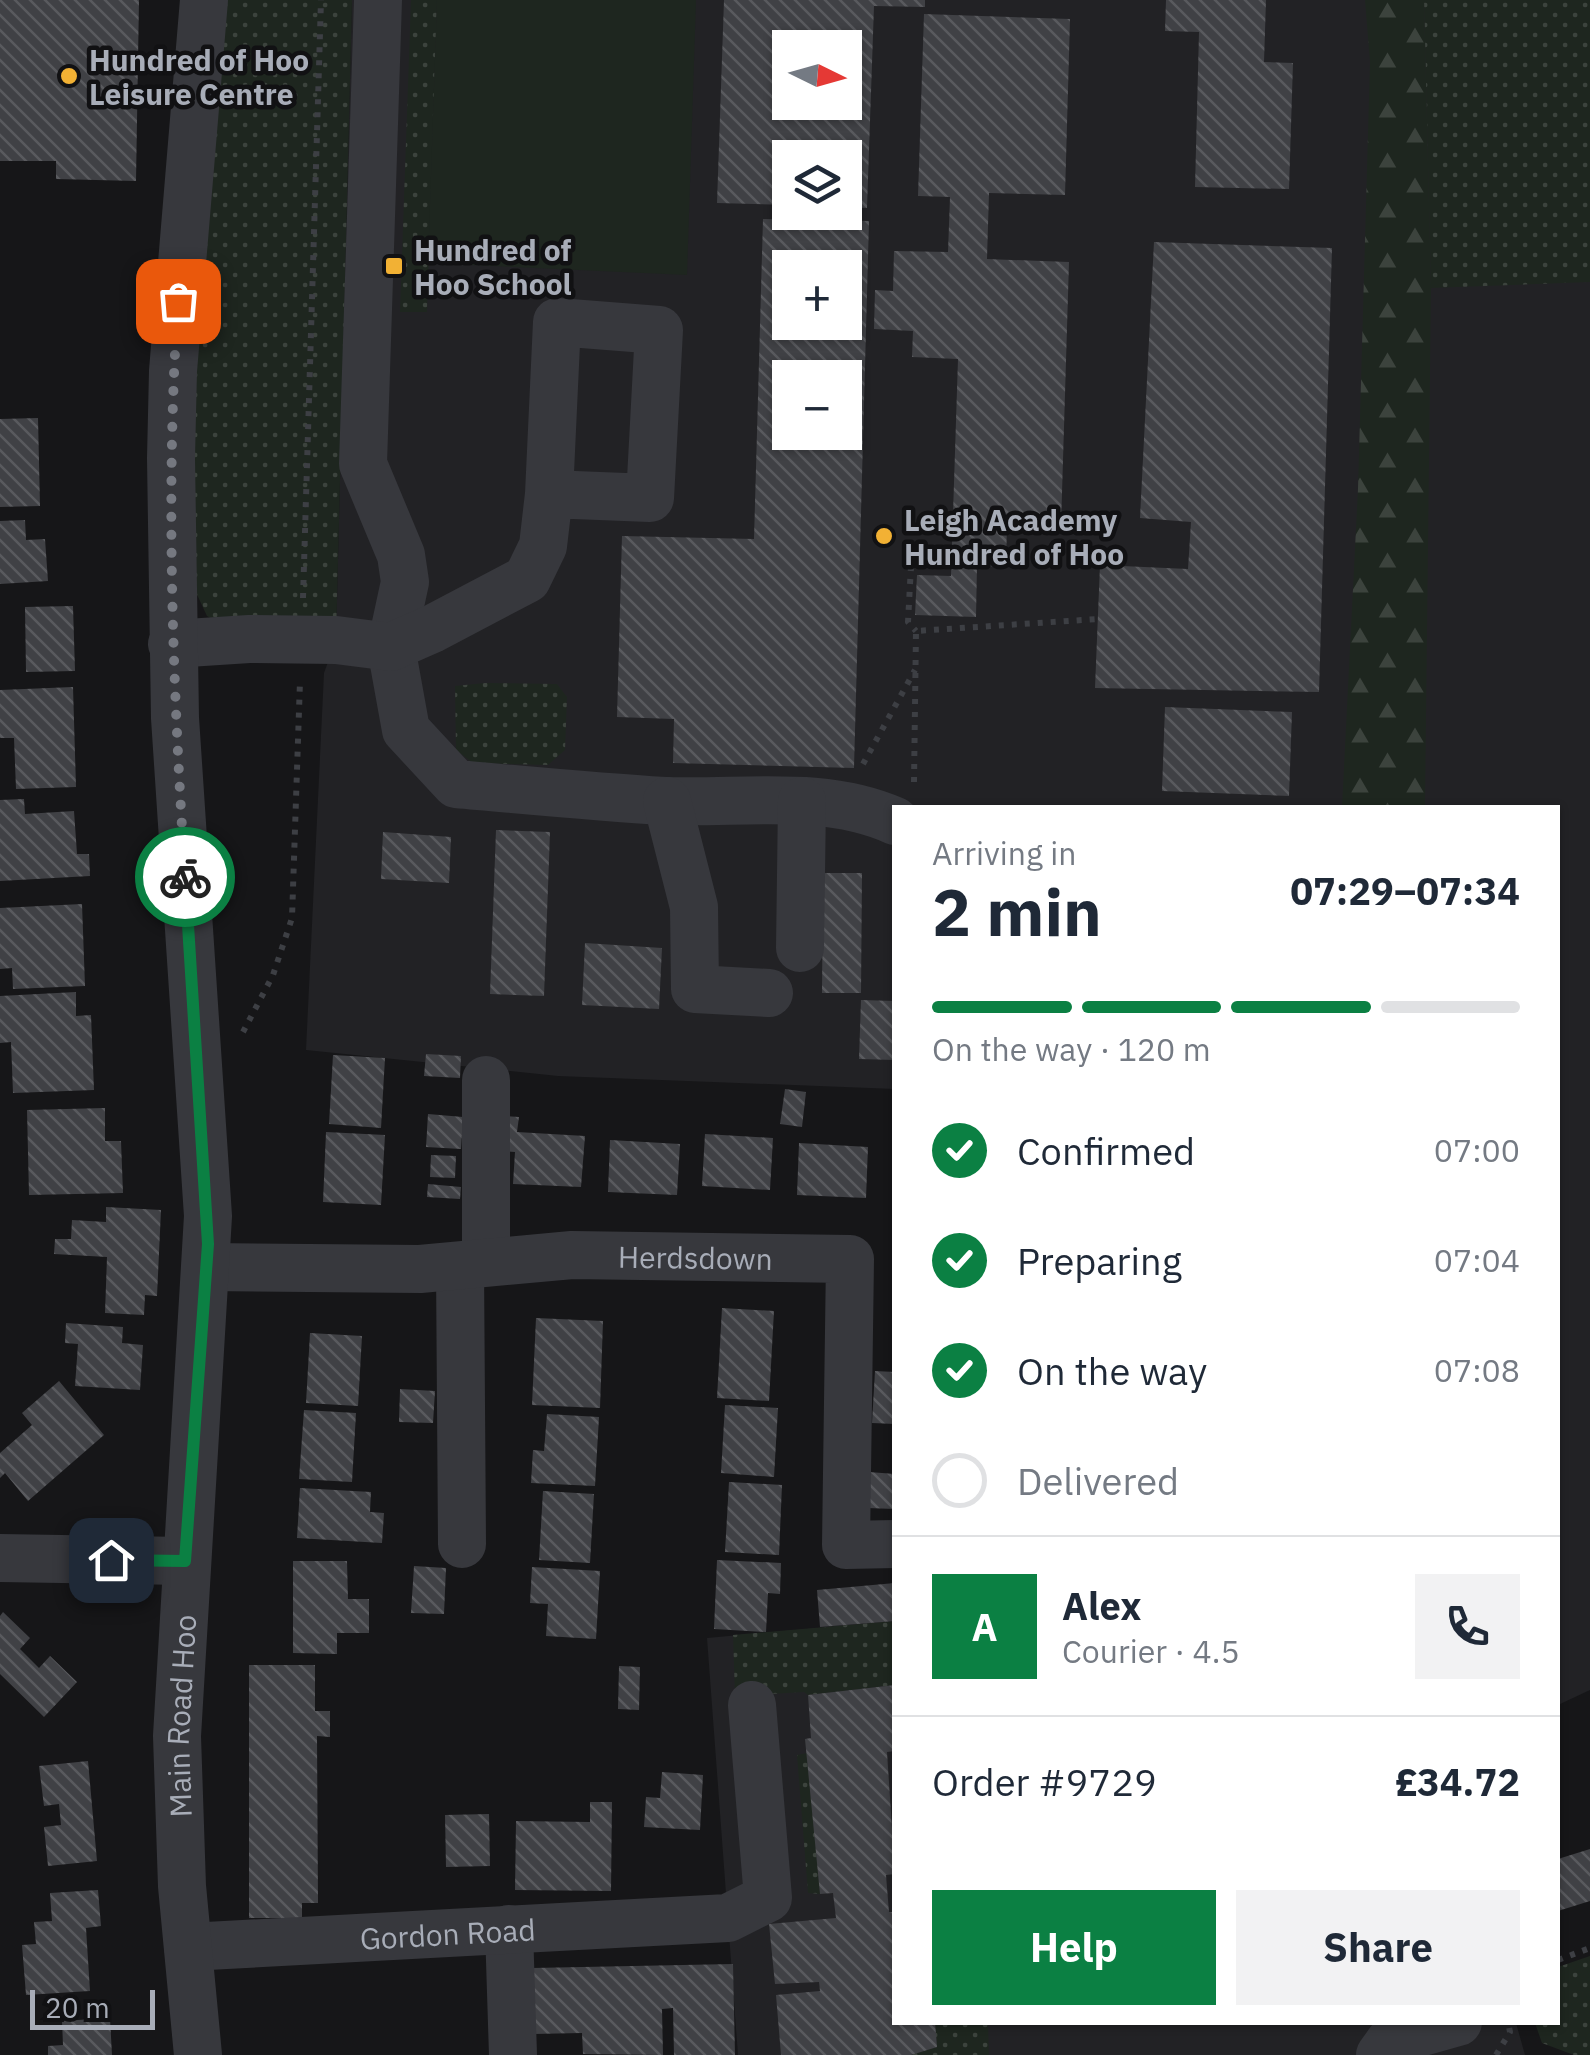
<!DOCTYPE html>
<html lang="en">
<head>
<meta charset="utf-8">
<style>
  body { margin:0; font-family:"IBM Plex Sans",sans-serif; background:#f2f2f3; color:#1f2937; height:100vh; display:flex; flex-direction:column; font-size:38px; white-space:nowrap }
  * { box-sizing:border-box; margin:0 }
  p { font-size:32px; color:#747a83 }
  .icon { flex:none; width:55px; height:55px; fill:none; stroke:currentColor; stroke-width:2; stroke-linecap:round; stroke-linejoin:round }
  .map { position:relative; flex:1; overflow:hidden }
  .details { position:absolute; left:892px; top:805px; width:668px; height:1220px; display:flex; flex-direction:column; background:#fff; border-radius:0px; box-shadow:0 2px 8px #0004 }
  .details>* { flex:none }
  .needle { width:65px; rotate:95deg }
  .controls { position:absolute; left:772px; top:30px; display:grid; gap:20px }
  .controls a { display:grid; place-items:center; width:90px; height:90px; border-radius:0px; background:#fff; box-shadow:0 2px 8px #0004; font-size:50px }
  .scale { position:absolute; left:30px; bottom:25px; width:125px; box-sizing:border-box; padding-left:10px; border:5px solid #a8adb8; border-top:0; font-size:28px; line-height:35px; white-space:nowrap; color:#a8adb8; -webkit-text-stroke:8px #111113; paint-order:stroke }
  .pin { position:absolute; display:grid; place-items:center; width:85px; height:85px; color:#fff; margin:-42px; border-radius:20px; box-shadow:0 5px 15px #0006 }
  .courier { position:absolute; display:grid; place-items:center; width:100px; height:100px; margin:-50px; border:8px solid #0b8043; border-radius:50%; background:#fff; color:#222; box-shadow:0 2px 12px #0007 }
  .overview em { font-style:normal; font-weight:700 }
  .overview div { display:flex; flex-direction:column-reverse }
  .overview { display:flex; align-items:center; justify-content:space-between; height:170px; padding:0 40px }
  h1 { font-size:65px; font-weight:700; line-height:75px }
  .bar { display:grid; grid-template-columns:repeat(4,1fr); gap:15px 10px; align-content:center; height:120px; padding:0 40px }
  .bar i { height:12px; border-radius:8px; background:#e0e1e3 }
  .bar .current { background:#0b8043 }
  .bar p { grid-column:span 4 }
  .line { display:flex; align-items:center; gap:25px; padding:0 40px; border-top:2px solid #e0e1e3 }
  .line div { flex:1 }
  .round { display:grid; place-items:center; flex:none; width:105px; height:105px; border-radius:0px; background:#f2f2f3 }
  ol { padding:0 40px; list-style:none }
  li { display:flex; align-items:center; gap:30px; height:110px }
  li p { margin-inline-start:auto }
  li .icon { padding:10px; border-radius:50%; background:#0b8043; color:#fff; stroke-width:4 }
  li:last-child { color:#747a83 }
  li i { width:55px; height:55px; border:5px solid #e0e1e3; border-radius:50% }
  .action { display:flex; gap:20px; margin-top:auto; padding:20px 40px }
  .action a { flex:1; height:115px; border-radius:0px; background:#0b8043; color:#fff; font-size:40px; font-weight:700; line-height:115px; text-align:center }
  .action a+a { background:#f2f2f3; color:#1f2937 }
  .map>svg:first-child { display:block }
  .built { fill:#222225; fill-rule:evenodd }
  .green { fill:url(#green-dots) }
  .forest { fill:url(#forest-firs) }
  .pitch { fill:#1e261f }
  .building { fill:url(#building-back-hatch); fill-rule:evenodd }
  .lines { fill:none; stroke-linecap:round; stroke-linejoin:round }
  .path { stroke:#3d3f44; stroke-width:6; stroke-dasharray:5 8; stroke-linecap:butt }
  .minor { stroke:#37383d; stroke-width:48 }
  .done { stroke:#757880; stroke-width:10; stroke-dasharray:0 18 }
  .route { stroke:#0b8043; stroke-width:12 }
  .poi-dot { fill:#f2b134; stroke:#111113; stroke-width:4 }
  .labels { text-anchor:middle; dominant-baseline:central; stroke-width:9; stroke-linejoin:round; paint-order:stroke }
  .poi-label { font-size:30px; font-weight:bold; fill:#a8adb8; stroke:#111113; text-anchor:start }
  .street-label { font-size:30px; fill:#a8adb8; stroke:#111113 }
</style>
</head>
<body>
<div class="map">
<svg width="1590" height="2055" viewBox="0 0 1590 2055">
  <defs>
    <pattern id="green-dots" width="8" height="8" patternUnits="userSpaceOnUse" patternTransform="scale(2.5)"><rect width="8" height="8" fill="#1e261f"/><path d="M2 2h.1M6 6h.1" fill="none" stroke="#3c433d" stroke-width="1.8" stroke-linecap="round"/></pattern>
    <pattern id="forest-firs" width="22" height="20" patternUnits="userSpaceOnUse" patternTransform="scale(2.5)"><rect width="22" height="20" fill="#1e261f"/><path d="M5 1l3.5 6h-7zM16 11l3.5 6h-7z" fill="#3c433d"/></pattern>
    <pattern id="building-back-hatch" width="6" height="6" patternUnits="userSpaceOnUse" patternTransform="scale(2.5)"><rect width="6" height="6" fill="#404145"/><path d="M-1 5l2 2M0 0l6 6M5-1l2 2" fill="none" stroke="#595a5e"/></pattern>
  </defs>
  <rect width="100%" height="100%" fill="#161618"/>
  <g class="built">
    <path d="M 352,0 L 1590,0 L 1590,1690 L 1558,1705 L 1558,808 L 895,808 L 895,1089 L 558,1076 L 306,1050 L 324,673 L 336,640 ZM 790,48 L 845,48 L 845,102 L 790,102 ZM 790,158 L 845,158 L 845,212 L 790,212 ZM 790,268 L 845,268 L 845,322 L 790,322 ZM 790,378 L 845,378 L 845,432 L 790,432 Z"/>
    <path d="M 895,1621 L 895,2022 L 1516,2023 L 1525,2055 L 738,2055 L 707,1638 Z"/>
  </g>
  <g class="green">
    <path d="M 219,0 L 352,0 L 336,640 L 249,639 L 207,616 L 194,588 L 191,330 Z"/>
    <path d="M 411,0 L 437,0 L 427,312 L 400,312 Z"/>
    <path d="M 1424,0 L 1590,0 L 1590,282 L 1431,288 Z"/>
    <path d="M 485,683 L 557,684 L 567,697 L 565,750 L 548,765 L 473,763 L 456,750 L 455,686 Z"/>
    <path d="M 895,1621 L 895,1685 L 808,1695 L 804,1692 L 735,1696 L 733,1635 Z"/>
    <path d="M 807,1753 L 820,1894 L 808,1893 L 797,1755 Z"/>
    <path d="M 1590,1956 L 1590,2055 L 1574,2055 L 1542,2043 L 1535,2023 L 1558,2022 L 1558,1967 Z"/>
    <path d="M 935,2023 L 988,2023 L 989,2055 L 911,2055 L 937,2047 Z"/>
  </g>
  <path class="forest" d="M 1365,0 L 1424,0 L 1431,288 L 1425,807 L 1342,807 L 1358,489 L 1370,62 Z"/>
  <path class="pitch" d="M 437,0 L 696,0 L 687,275 L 428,263 Z"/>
  <g class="building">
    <path d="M 0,0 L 139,0 L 136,181 L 56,179 L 56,161 L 0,161 Z"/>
    <path d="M 724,0 L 925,0 L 925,7 L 874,6 L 867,208 L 845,207 L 845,158 L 790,158 L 790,205 L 717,203 ZM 790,48 L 845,48 L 845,102 L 790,102 Z"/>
    <path d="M 1166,0 L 1266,0 L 1264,62 L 1293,63 L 1289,189 L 1195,187 L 1199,32 L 1165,31 Z"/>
    <path d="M 924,14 L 1070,19 L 1065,195 L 989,193 L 987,259 L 1069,262 L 1061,526 L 1007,524 L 1006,567 L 977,566 L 976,617 L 915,615 L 917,575 L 951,576 L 958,359 L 912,357 L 913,331 L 874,329 L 875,290 L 893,291 L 894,251 L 948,252 L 950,197 L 918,196 Z"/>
    <path d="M 763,219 L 869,221 L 854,768 L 673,763 L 674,719 L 617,717 L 622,536 L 754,539 ZM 790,268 L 845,268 L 845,322 L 790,322 ZM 790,378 L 845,378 L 845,432 L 790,432 Z"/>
    <path d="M 1154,242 L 1332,248 L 1319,692 L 1095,688 L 1100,565 L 1188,569 L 1191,522 L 1140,518 Z"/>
    <path d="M 38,418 L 40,506 L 0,507 L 0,419 Z"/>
    <path d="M 25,520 L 26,540 L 45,539 L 48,581 L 0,584 L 0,521 Z"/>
    <path d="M 73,606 L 75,671 L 26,672 L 25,607 Z"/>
    <path d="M 73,687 L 76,787 L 16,789 L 14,738 L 0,738 L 0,690 Z"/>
    <path d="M 1165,707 L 1292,712 L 1289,796 L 1162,791 Z"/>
    <path d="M 24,799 L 25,814 L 74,811 L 77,854 L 89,854 L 90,876 L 0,881 L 0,800 Z"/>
    <path d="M 496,830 L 550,832 L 544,996 L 490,994 Z"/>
    <path d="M 383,832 L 451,837 L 449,883 L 381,879 Z"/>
    <path d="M 823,873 L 862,873 L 861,993 L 822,993 Z"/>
    <path d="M 82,904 L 85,986 L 13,989 L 12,968 L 0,969 L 0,908 Z"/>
    <path d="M 585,943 L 662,948 L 659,1009 L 582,1005 Z"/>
    <path d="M 76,992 L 76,1016 L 91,1015 L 94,1090 L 13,1093 L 11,1042 L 0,1043 L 0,996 Z"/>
    <path d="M 861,1000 L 895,1001 L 895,1060 L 859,1059 Z"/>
    <path d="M 426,1054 L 461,1056 L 460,1078 L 424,1076 Z"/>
    <path d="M 333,1055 L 385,1058 L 381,1128 L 329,1124 Z"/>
    <path d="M 785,1089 L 806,1092 L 802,1127 L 780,1124 Z"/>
    <path d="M 105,1108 L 105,1141 L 121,1141 L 123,1193 L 29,1195 L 27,1110 Z"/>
    <path d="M 428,1114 L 463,1117 L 461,1149 L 426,1147 Z"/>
    <path d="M 503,1116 L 519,1117 L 517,1132 L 585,1136 L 581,1187 L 513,1184 L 515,1152 L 501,1151 Z"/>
    <path d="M 326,1132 L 385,1135 L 381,1205 L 323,1202 Z"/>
    <path d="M 705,1134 L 773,1138 L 770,1190 L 702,1186 Z"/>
    <path d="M 610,1140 L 680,1144 L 677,1195 L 608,1192 Z"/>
    <path d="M 799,1143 L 868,1147 L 866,1198 L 797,1195 Z"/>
    <path d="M 431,1155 L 456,1156 L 455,1178 L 430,1177 Z"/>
    <path d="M 428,1184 L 461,1187 L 460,1199 L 427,1197 Z"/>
    <path d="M 106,1207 L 161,1210 L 157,1296 L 145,1295 L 144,1315 L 105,1313 L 107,1257 L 54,1254 L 55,1239 L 71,1239 L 72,1220 L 106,1222 Z"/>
    <path d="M 722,1308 L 774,1311 L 769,1401 L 717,1398 Z"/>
    <path d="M 536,1318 L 603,1321 L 600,1408 L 532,1405 Z"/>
    <path d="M 66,1323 L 123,1327 L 122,1343 L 143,1345 L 140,1390 L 75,1386 L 78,1344 L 65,1343 Z"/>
    <path d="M 310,1333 L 362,1336 L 358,1406 L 306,1403 Z"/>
    <path d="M 875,1371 L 895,1372 L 895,1424 L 872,1423 Z"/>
    <path d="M 59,1381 L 104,1435 L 28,1501 L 5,1473 L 0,1478 L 0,1453 L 32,1425 L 22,1413 Z"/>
    <path d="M 400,1389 L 435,1391 L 433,1423 L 399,1422 Z"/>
    <path d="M 725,1405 L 778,1408 L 774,1477 L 721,1473 Z"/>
    <path d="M 304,1410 L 356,1413 L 352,1482 L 299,1479 Z"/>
    <path d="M 547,1414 L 599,1417 L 595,1486 L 531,1483 L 533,1450 L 544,1451 Z"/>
    <path d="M 869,1472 L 895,1474 L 895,1509 L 867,1508 Z"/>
    <path d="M 729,1482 L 782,1485 L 779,1555 L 725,1552 Z"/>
    <path d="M 300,1488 L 371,1492 L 370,1512 L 384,1513 L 382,1543 L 297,1538 Z"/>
    <path d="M 543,1491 L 594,1494 L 590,1563 L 539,1560 Z"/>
    <path d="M 717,1560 L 781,1563 L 780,1594 L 768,1593 L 766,1632 L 714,1629 Z"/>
    <path d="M 293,1561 L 347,1561 L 348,1599 L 369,1599 L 369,1633 L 337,1633 L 337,1654 L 293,1653 Z"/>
    <path d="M 414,1566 L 446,1568 L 444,1614 L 411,1613 Z"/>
    <path d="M 532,1567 L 600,1571 L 596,1639 L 546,1636 L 548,1604 L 530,1603 Z"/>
    <path d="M 895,1583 L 895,1621 L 820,1627 L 817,1590 Z"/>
    <path d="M 3,1612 L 30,1638 L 20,1649 L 39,1668 L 50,1656 L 77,1682 L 44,1717 L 0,1674 L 0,1616 Z"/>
    <path d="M 249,1665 L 315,1665 L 315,1711 L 330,1711 L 330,1737 L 317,1736 L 318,1903 L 302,1903 L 302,1918 L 249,1918 Z"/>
    <path d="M 619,1666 L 640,1667 L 639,1710 L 618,1709 Z"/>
    <path d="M 895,1685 L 895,1751 L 887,1752 L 895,1874 L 886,1875 L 889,1912 L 895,1912 L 895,2022 L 935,2022 L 937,2047 L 911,2055 L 781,2055 L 776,1995 L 820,1991 L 819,1982 L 775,1984 L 769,1924 L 836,1918 L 833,1893 L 820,1894 L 805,1739 L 811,1738 L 808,1695 Z"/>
    <path d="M 88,1761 L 97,1861 L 48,1866 L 44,1827 L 61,1825 L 59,1804 L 44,1806 L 39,1766 Z"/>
    <path d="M 662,1772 L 703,1775 L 700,1830 L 644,1827 L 646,1797 L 660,1798 Z"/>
    <path d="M 590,1802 L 612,1802 L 611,1891 L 515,1890 L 516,1821 L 590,1822 Z"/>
    <path d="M 489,1814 L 490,1866 L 446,1867 L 445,1815 Z"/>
    <path d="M 1590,1849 L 1590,1901 L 1558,1911 L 1558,1859 Z"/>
    <path d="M 98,1890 L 101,1926 L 86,1928 L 90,1991 L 26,1995 L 22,1945 L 36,1944 L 34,1922 L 52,1921 L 50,1893 Z"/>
    <path d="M 733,1964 L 735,2055 L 674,2055 L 673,2008 L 662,2009 L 663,2055 L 583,2054 L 582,2033 L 533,2034 L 532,1968 Z"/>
    <path d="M 110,2018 L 112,2055 L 48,2055 L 48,2046 L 63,2045 L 62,2021 Z"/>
  </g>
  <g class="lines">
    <g class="path">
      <path d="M 911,566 L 908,622 L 916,631"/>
      <path d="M 303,598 L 321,0"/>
      <path d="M 863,764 L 915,670"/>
      <path d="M 914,782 L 916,631 L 1098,619"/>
      <path d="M 243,1032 L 273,975 L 292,918 L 300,681"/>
      <path d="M 1558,1960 L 1590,1948"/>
      <path d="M 1496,2055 L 1510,2032 L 1508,2022"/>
    </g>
    <g class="minor">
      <path d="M 378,0 L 363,464 L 401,555 L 405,582 L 391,647 L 406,730 L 456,784 C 526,790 596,797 665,801 C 742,804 823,789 895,821"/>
      <path d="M 172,644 L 249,639 L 336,640 L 391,647 L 432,629 L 527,579 L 543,546 L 549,494 L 557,322 L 659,330 L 650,498 L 549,494"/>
      <path d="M 667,801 L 694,907 L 695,989 L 769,993"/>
      <path d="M 800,948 L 802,801"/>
      <path d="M 486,1080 L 486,1262"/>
      <path d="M 460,1266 L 462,1544"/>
      <path id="s1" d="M 206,1267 L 420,1269 L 572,1255 L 850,1259 L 846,1545 L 895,1544"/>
      <path d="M 0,1558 L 185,1561"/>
      <path d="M 509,1929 L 513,2055"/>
      <path id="s2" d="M 188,1947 L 728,1918 L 768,1898 L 752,1705"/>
      <path id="s3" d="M 198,2055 L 182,1886 L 177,1736 L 208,1216 L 175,718 L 171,458 L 173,371 L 204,0"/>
      <path d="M 1380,2055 L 1390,2041 L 1458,2022"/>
    </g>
  </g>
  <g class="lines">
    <path class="done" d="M 178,301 C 165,493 173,685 185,877"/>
    <path class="route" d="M 111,1560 L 185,1561 L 208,1244 L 185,877"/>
  </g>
  <g class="poi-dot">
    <circle cx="69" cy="76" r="10"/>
    <rect x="384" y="256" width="20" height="20" rx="5"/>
    <circle cx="884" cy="536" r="10"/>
  </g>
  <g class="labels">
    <g class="poi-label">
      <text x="89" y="59">Hundred of Hoo<tspan x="89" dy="34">Leisure Centre</tspan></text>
      <text x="414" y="249">Hundred of<tspan x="414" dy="34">Hoo School</tspan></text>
      <text x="904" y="519">Leigh Academy<tspan x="904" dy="34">Hundred of Hoo</tspan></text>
    </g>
    <g class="street-label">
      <text stroke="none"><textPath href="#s1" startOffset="490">Herdsdown</textPath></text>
      <text stroke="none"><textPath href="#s3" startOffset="340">Main Road Hoo</textPath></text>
      <text stroke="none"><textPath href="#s2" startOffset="260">Gordon Road</textPath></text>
    </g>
  </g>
</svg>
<div class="controls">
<a><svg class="needle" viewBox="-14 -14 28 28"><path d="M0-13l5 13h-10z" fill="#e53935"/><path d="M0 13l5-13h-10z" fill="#747a83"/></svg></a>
<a><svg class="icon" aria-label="layers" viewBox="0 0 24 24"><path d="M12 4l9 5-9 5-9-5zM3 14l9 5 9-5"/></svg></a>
<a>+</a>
<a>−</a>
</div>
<div class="scale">20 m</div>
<div class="pin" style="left:178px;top:301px;background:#ea580c"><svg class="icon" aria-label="bag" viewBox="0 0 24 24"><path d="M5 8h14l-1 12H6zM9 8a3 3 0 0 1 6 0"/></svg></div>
<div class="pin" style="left:111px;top:1560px;background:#1f2937"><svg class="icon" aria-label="home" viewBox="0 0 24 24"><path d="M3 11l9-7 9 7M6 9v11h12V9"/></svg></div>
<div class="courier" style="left:185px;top:877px"><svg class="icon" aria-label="bike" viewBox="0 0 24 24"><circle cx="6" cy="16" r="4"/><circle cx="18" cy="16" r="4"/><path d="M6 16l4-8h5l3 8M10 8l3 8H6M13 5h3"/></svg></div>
<section class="details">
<div class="overview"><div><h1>2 min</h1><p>Arriving in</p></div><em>07:29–07:34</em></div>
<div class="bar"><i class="current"></i><i class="current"></i><i class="current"></i><i></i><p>On the way · 120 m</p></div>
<ol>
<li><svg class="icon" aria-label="check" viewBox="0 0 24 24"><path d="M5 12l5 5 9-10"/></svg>Confirmed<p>07:00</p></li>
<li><svg class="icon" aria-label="check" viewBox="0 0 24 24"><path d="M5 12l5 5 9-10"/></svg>Preparing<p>07:04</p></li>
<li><svg class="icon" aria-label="check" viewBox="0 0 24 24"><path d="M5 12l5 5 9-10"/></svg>On the way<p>07:08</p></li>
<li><i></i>Delivered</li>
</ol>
<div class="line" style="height:180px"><b class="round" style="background:#0b8043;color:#fff">A</b><div><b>Alex</b><p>Courier · 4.5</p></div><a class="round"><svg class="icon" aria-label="phone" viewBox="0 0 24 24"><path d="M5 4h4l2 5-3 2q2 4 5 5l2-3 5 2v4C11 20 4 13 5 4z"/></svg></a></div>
<div class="line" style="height:130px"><div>Order #9729</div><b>£34.72</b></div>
<div class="action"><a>Help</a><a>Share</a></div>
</section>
</div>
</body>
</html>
